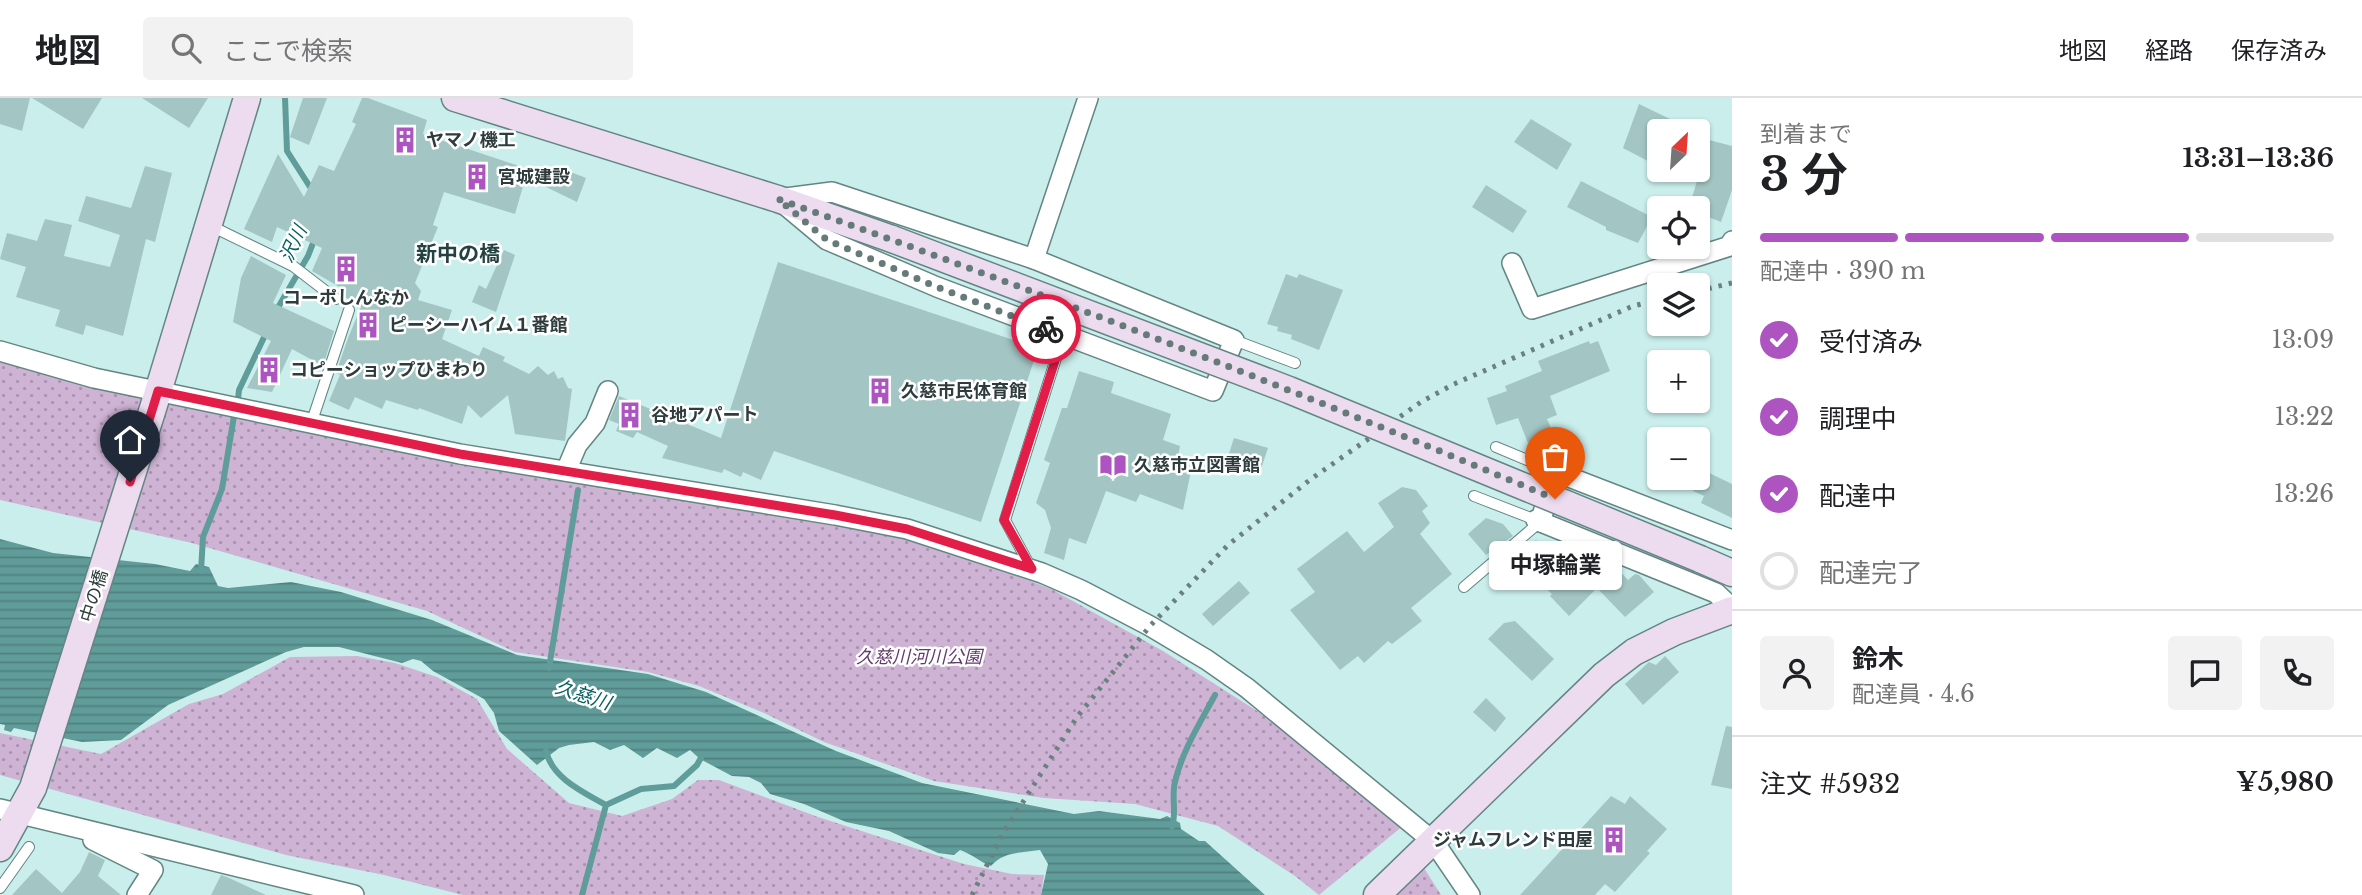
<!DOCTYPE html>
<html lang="ja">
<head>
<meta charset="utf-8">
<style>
  body { margin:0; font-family:"Libre Baskerville","Noto Sans JP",serif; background:#f2f2f2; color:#202124; height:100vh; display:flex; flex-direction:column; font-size:26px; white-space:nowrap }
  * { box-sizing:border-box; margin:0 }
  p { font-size:23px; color:#757577 }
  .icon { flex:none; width:38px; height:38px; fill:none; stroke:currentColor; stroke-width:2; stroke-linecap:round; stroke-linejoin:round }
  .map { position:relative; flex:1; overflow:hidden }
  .sheet { display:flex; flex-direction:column; background:#fff; width:630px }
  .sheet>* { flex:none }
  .needle { width:46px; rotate:25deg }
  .fabs { position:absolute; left:1647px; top:21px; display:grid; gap:14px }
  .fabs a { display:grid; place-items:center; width:63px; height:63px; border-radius:7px; background:#fff; box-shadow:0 2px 5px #0004; font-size:35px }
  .pin { position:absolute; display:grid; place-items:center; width:60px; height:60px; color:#fff; margin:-72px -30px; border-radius:50% 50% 50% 0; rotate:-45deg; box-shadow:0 0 7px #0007 }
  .pin .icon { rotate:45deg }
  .courier { position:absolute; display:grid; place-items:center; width:70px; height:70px; margin:-35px; border:5px solid #e11d48; border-radius:50%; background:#fff; color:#222; box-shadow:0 2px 9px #0007 }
  .bubble { position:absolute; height:49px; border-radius:7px; background:#fff; box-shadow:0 2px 5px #0004; font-size:23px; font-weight:700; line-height:49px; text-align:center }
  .head em { font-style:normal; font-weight:700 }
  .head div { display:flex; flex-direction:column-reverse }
  .head { display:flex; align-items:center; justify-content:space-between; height:119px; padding:0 28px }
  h1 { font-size:46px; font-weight:700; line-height:52px }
  .bar { display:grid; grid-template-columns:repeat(4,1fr); gap:10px 7px; align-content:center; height:84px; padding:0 28px }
  .bar i { height:9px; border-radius:5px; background:#e0e0e0 }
  .bar .on { background:#ad54c1 }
  .bar p { grid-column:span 4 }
  .line { display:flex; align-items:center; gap:18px; padding:0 28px; border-top:2px solid #e0e0e0 }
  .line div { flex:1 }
  .round { display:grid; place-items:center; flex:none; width:74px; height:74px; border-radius:7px; background:#f2f2f2 }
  ol { padding:0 28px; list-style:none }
  li { display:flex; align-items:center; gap:21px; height:77px }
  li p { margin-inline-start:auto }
  li .icon { padding:7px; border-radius:50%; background:#ad54c1; color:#fff; stroke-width:4 }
  li:last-child { color:#757577 }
  li i { width:38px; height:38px; border:4px solid #e0e0e0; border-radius:50% }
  header { display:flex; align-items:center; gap:42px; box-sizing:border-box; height:98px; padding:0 35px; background:#fff; border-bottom:2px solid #e0e0e0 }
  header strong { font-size:33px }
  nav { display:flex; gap:38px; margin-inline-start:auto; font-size:24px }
  .search { width:490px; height:63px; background:#f2f2f2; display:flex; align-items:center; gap:18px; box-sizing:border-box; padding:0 24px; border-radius:7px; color:#757577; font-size:26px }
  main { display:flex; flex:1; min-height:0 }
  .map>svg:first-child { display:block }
  .park { fill:url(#park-dots) }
  .water { fill:url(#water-rules) }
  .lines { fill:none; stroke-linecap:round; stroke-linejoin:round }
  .stream { stroke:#609c9a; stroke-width:6 }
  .building { fill:#a3c6c4 }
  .lane-casing { stroke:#638583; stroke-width:12 }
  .street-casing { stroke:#638583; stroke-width:22 }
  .secondary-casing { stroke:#638583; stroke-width:29 }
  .lane { stroke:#fff; stroke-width:10 }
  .street { stroke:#fff; stroke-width:19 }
  .secondary { stroke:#eddcf0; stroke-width:26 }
  .rail { stroke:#6a8180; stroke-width:5; stroke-dasharray:3.5 7; stroke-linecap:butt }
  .secondary-bridge-casing { stroke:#638583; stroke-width:29; stroke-linecap:butt }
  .secondary-bridge { stroke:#eddcf0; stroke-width:26 }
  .done { stroke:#657a79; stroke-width:7; stroke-dasharray:0 12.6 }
  .route { stroke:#e11d48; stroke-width:9 }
  .labels { text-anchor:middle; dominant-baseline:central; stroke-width:5; stroke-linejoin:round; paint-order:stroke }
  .poi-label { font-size:18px; font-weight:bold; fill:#2e3c3b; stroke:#fff; text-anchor:start }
  .street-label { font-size:18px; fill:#2e3c3b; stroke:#fff }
  .park-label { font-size:18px; font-style:italic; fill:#623a6b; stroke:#fff }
  .water-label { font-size:19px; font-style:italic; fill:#06605e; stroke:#fff }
  .quarter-label { font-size:21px; font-weight:bold; fill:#234342; stroke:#fff }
</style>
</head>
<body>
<header>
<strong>地図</strong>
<div class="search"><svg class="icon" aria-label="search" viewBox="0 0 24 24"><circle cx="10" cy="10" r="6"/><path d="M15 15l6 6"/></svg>ここで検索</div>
<nav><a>地図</a><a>経路</a><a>保存済み</a></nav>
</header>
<main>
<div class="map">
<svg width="1732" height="797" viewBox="0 0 1732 797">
  <defs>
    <pattern id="park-dots" width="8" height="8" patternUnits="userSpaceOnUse" patternTransform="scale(1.75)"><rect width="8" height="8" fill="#ceb3d4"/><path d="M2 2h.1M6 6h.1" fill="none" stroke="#a893ad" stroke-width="1.8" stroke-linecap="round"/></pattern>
    <pattern id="water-rules" width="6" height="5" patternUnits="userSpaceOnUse" patternTransform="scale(1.75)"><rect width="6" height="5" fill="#609c9a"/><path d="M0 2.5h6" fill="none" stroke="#50807f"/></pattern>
  </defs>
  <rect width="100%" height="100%" fill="#caeeec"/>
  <g class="park">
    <path d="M 0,259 L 822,422 L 954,452 L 1053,492 L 1163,553 L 1268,620 L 1339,672 L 1404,727 L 1319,797 L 1295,778 L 1218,728 L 1135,706 L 1044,700 L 934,683 L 824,644 L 764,615 L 699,588 L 648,574 L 515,554 L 427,513 L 192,445 L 0,402 Z"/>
    <path d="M 357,558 L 395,565 L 437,579 L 477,601 L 507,651 L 569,705 L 622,718 L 672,701 L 698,682 L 719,682 L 818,719 L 964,766 L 1012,776 L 1044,777 L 1041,797 L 463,797 L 384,777 L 286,757 L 0,677 L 0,635 L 101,656 L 189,606 L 223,596 L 290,559 Z"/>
    <path d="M 1424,770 L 1441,797 L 1397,797 Z"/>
  </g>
  <path class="water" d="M 0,441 L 53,455 L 155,466 L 190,473 L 196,466 L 209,469 L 218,488 L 228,490 L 291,484 L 341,494 L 432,522 L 517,557 L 648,576 L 706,594 L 836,653 L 922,685 L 1074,716 L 1099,713 L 1160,721 L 1167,718 L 1180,725 L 1181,731 L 1199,743 L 1205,743 L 1265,797 L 1041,797 L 1048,766 L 1040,752 C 1022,755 1004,753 991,768 C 980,764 972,756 960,752 L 954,757 L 938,755 L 889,733 L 846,724 L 804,706 L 770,696 L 761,685 L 749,679 L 732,678 L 700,661 L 690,652 L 677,660 L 657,650 L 643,660 L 624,647 L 610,652 L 594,644 L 569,647 L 559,650 L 537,667 L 499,633 L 494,615 L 484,601 L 433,573 L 421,563 L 413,561 L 402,565 L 339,549 L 304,549 L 286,554 L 168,607 L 121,642 L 82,644 L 14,630 L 11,634 L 4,632 L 5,627 L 0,626 Z"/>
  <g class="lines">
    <g class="stream">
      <path d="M 285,0 L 287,53 L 312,92"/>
      <path d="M 276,213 L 308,158 L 315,140"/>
      <path d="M 238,301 L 239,292 L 267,233"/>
      <path d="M 201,473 L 203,439 L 222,391 L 234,318"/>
      <path d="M 549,570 L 578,392"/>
      <path d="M 546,653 C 552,680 583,694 606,707"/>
      <path d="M 1172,729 C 1177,714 1171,699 1175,684 C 1182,653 1200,625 1215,597"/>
      <path d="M 582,797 L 606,707 L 641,691 L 674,688 L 697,667 L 703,656"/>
    </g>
  </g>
  <g class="building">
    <path d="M 0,0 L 30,0 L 22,33 L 0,26 Z"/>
    <path d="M 32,0 L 102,0 L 83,31 Z"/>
    <path d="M 142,0 L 208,0 L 189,30 Z"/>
    <path d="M 303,0 L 327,0 L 309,47 L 290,39 Z"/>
    <path d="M 362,0 L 368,0 L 427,22 L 423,36 L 528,71 L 515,116 L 444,94 L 433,127 L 438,129 L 415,185 L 421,193 L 418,202 L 452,212 L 442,241 L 479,258 L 483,249 L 505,259 L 503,263 L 529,276 L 538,268 L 548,277 L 554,273 L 558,281 L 563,279 L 568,290 L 572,291 L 565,343 L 515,336 L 508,297 L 481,320 L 468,307 L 462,326 L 419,310 L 418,312 L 386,302 L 382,311 L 355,299 L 349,312 L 329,303 L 340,277 L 336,275 L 348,240 L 361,209 L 343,198 L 341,196 L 343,191 L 312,173 L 322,150 L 277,129 L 272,144 L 244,131 L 278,56 L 304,99 L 319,67 L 334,73 L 356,26 L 352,24 Z"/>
    <path d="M 1639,6 L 1695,33 L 1659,33 L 1659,69 L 1623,50 Z"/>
    <path d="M 1531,21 L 1572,46 L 1557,72 L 1514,44 Z"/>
    <path d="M 1709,42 L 1732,48 L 1732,92 L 1721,124 L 1698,115 L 1698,110 L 1689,110 Z"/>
    <path d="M 553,67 L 586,80 L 577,104 L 544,88 Z"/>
    <path d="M 145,68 L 172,75 L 155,144 L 146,141 L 123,238 L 86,227 L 83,237 L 55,228 L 60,212 L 16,199 L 26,169 L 0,161 L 7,135 L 37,143 L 45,121 L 72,127 L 64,158 L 110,169 L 120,137 L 78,123 L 86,98 L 131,110 Z"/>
    <path d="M 1581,83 L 1652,119 L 1638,145 L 1606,132 L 1606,129 L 1567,109 Z"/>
    <path d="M 1486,87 L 1527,113 L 1513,135 L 1472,109 Z"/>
    <path d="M 504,152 L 515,157 L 496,214 L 472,204 L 479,187 L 486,191 Z"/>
    <path d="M 251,158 L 286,177 L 273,205 L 334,233 L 323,268 L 292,251 L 272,294 L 247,290 L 271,243 L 233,224 L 241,180 Z"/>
    <path d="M 778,164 L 1038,250 L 981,424 L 774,353 L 761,382 L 743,374 L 741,379 L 724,371 L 722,375 L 662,360 L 668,348 L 637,334 L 633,340 L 616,333 L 619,326 L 609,322 L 619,298 L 721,340 Z"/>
    <path d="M 1286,176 L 1297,180 L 1299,176 L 1343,192 L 1319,252 L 1291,241 L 1292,237 L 1277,233 L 1278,229 L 1267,226 Z"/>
    <path d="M 1589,243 L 1590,246 L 1598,243 L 1610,273 L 1550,298 L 1557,317 L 1547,321 L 1553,335 L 1528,345 L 1518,320 L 1496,327 L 1487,300 L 1507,293 L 1505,288 L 1542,273 L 1538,263 Z"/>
    <path d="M 1079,273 L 1114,284 L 1111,295 L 1171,316 L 1163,342 L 1180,348 L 1176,369 L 1191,373 L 1183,412 L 1140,396 L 1136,404 L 1106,393 L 1086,446 L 1069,440 L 1064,462 L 1044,455 L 1051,430 L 1045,412 L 1036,405 L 1050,365 L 1044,362 L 1062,310 L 1067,310 Z"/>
    <path d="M 1234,340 L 1268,350 L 1259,377 L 1226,365 Z"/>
    <path d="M 1703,372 L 1732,386 L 1732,420 L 1701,405 L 1704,398 L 1693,393 Z"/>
    <path d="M 1402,389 L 1416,392 L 1428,408 L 1422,413 L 1430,425 L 1420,436 L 1452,476 L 1411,510 L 1422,523 L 1392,546 L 1388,543 L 1364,565 L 1358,558 L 1340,572 L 1290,512 L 1315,494 L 1297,471 L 1347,433 L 1364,454 L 1394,429 L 1378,405 Z"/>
    <path d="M 1486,420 L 1503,426 L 1513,438 L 1486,457 L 1468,436 Z"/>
    <path d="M 1536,442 L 1574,475 L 1588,456 L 1615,468 L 1628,482 L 1635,476 L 1639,477 L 1654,494 L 1625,519 L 1597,490 L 1569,518 L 1550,498 L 1552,496 L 1510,459 L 1522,449 L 1526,453 Z"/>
    <path d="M 1239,483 L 1250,495 L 1213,528 L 1202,516 Z"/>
    <path d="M 1515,523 L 1554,561 L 1532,583 L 1488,541 L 1504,525 Z"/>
    <path d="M 1665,558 L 1679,574 L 1643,607 L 1625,586 L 1649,564 L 1656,567 Z"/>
    <path d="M 1486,600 L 1506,620 L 1495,634 L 1473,614 Z"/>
    <path d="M 1726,628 L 1732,629 L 1732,691 L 1711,687 Z"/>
    <path d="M 1611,698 L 1625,706 L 1630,698 L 1667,731 L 1647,753 L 1650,755 L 1615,794 L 1605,786 L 1595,797 L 1520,797 Z"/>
    <path d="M 89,754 L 105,762 L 98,778 L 121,797 L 12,797 L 36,771 L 62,795 L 80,774 Z"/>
    <path d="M 221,777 L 227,779 L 266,797 L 211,797 Z"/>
  </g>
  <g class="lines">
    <g class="lane-casing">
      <g id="lane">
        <path d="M 209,127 L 293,168 L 336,201"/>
        <path d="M 1234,242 L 1295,265"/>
        <path d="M 311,326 L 349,212"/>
        <path d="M 1496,349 L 1556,374"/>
        <path d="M 1474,398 L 1536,422"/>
        <path d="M 1031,470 L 1005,422 L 1063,238"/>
        <path d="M 1464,489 L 1540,424"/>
        <path d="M 0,790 L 29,749"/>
      </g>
    </g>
    <g class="street-casing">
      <g id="street">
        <path d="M 832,94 L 1034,161 L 1234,242 L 1213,293 L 937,189 L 827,142 L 778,101 Z"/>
        <path d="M 1034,161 L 1088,0"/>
        <path d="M 1512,165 L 1532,211 L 1730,148 L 1732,143"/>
        <path d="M 0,253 L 94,280 L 460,356 L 835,417 L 907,431 L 1042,475 L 1081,492 L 1150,528 L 1207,562 L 1247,590 L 1434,744 L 1470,797"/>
        <path d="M 566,373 L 577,347 L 595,325 L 608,293"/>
        <path d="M 1536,422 L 1716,495 L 1732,510"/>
        <path d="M 1540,424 L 1556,374 L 1732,442"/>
        <path d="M 0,711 L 354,797"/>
        <path d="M 93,742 L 153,772 L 137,797"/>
      </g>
    </g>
    <g class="secondary-casing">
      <g id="secondary">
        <path d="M 455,0 L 778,101 L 892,141"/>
        <path d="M 1700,461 L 1732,475"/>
        <path d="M 0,750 L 33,690 L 154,307 L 247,0"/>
        <path d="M 1377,797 L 1604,577 L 1634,554 L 1674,534 L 1732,512"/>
      </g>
    </g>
    <use href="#lane" class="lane"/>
    <use href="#street" class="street"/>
    <use href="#secondary" class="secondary"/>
    <g class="rail">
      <path d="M 1698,193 L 1732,185"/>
      <path d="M 972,797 L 1002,737 L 1077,619 L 1150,528 L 1228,447 L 1311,381 L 1421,304 L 1454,286 L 1633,208 L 1659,202"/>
    </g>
    <g class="secondary-bridge-casing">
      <path id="secondary-bridge" d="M 892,141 L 1289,292 L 1700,461"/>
    </g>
    <use href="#secondary-bridge" class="secondary-bridge"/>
  </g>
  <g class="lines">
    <path class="done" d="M 1046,231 L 937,189 L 827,142 L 778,101 C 1040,194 1299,293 1555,401"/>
    <path class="route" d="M 130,384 L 158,293 L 460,356 L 835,417 L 907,431 L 1032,471 L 1004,422 L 1063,238 L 1046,231"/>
  </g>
  <defs>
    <g id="building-bare" transform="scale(2.1)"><path d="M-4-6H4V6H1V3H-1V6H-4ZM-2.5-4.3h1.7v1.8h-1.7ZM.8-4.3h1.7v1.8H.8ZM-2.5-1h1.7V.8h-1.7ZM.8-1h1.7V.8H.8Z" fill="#ad54c1" stroke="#fff" stroke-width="2.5" paint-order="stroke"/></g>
    <g id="library-bare" transform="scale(2.1)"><path d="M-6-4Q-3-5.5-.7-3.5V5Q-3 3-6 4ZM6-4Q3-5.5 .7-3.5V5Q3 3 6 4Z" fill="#ad54c1" stroke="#fff" stroke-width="2.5" paint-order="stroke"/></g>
  </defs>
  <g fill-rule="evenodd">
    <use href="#building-bare" x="405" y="42"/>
    <use href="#building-bare" x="477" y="79"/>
    <use href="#building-bare" x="346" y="171"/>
    <use href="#building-bare" x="368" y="227"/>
    <use href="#building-bare" x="269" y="272"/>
    <use href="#building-bare" x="880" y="293"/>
    <use href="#building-bare" x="630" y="317"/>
    <use href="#library-bare" x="1113" y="367"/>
    <use href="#building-bare" x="1614" y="742"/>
  </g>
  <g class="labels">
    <g class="poi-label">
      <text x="426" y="42">ヤマノ機工</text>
      <text x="498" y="79">宮城建設</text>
      <text x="346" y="200" text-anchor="middle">コーポしんなか</text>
      <text x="389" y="227">ピーシーハイム１番館</text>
      <text x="290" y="272">コピーショップひまわり</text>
      <text x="901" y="293">久慈市民体育館</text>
      <text x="651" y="317">谷地アパート</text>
      <text x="1134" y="367">久慈市立図書館</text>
      <text x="1593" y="742" text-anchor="end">ジャムフレンド田屋</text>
    </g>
    <g class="street-label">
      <text transform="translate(94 498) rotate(-73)">中の橋</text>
    </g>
    <g class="park-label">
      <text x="919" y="559">久慈川河川公園</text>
    </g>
    <g class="water-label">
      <text transform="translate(293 146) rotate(-65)">沢川</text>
      <text transform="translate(583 597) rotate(18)">久慈川</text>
    </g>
    <g class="quarter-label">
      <text x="458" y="156">新中の橋</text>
    </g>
  </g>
</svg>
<div class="fabs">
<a><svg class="needle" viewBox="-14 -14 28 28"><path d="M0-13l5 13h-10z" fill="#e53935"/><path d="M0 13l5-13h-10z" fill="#757577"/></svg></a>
<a><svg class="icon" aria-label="locate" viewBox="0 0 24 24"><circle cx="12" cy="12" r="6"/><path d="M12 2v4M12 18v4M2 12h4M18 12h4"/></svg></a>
<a><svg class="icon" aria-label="layers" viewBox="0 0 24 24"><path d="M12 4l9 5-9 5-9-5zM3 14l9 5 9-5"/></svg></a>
<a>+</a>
<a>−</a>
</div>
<div class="pin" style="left:1555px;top:401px;background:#ea580c"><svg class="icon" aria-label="bag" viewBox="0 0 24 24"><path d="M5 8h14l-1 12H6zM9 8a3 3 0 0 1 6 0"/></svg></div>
<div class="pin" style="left:130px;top:384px;background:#1f2937"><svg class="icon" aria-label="home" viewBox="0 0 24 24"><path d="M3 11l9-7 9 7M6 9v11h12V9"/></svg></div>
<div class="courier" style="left:1046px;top:231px"><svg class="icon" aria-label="bike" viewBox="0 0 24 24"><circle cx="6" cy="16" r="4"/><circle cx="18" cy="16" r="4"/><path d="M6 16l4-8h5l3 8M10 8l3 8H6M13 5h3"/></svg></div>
<div class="bubble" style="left:1489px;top:443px;width:133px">中塚輪業</div>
</div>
<section class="sheet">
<div class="head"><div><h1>3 分</h1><p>到着まで</p></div><em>13:31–13:36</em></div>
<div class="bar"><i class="on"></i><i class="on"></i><i class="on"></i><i></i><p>配達中 · 390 m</p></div>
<ol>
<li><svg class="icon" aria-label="check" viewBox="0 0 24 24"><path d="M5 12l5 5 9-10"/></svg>受付済み<p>13:09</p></li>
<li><svg class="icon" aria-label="check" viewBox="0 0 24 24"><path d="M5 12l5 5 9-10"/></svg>調理中<p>13:22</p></li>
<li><svg class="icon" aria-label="check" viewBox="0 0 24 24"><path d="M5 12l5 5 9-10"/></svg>配達中<p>13:26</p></li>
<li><i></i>配達完了</li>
</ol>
<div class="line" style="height:126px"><a class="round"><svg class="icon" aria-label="person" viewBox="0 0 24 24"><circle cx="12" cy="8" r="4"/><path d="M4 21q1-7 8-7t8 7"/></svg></a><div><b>鈴木</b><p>配達員 · 4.6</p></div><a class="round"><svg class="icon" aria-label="chat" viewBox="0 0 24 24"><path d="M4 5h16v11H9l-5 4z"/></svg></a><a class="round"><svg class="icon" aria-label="phone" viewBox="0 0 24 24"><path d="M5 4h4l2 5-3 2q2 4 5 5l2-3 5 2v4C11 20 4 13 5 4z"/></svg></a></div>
<div class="line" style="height:91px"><div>注文 #5932</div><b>¥5,980</b></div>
</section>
</main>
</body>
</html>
